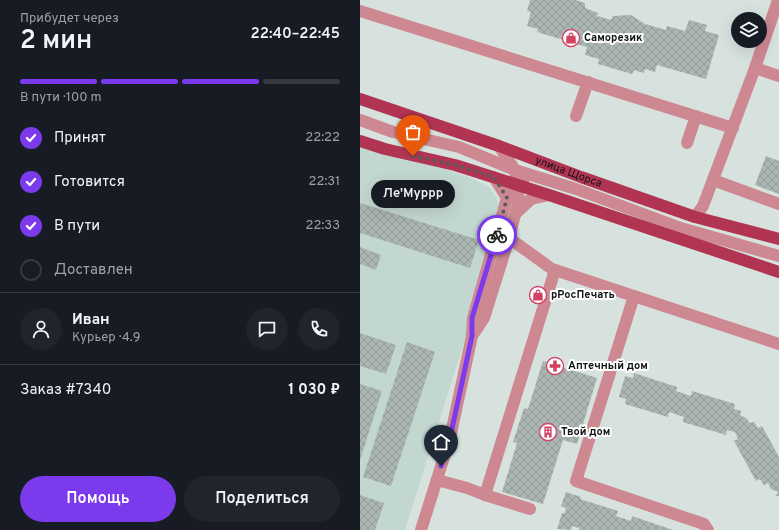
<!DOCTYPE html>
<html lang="ru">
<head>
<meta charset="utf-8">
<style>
  body { margin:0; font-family:Overpass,sans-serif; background:#20242c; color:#f1f3f6; height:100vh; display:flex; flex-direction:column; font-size:15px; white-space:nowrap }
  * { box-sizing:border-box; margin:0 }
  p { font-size:13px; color:#9ea1a6 }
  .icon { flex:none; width:22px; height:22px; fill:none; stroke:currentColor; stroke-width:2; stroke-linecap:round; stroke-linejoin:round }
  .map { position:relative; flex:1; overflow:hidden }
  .details { display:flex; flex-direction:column; background:#171b24; width:360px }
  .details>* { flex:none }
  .fabs { position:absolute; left:371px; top:12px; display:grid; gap:8px }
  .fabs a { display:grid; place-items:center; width:36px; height:36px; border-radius:50%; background:#171b24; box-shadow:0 4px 16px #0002; font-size:20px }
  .pin { position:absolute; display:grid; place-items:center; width:34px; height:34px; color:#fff; margin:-41px -17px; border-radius:50% 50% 50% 0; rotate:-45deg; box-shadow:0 0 4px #0007 }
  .pin .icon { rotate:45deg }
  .courier { position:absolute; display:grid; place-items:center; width:40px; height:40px; margin:-20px; border:3px solid #7c3aed; border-radius:50%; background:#fff; color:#222; box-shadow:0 1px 5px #0007 }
  .bubble { position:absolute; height:28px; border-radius:14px; background:#171b24; box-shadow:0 4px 16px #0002; font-size:13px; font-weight:600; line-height:28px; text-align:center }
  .summary em { font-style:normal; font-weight:600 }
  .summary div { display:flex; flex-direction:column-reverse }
  .summary { display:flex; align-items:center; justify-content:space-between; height:68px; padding:0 20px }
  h1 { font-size:26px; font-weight:600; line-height:30px }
  .bar { display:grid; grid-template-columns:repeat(4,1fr); gap:6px 4px; align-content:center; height:48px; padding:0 20px }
  .bar i { height:5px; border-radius:3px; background:#363941 }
  .bar .current { background:#7c3aed }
  .bar p { grid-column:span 4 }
  .line { display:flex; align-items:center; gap:10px; padding:0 20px; border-top:1px solid #363941 }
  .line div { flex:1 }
  .round { display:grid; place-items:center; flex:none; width:42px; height:42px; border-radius:21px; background:#20242c }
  ol { padding:0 20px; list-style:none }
  li { display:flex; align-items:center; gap:12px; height:44px }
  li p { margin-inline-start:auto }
  li .icon { padding:4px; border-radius:50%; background:#7c3aed; color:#fff; stroke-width:4 }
  li:last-child { color:#9ea1a6 }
  li i { width:22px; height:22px; border:2px solid #363941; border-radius:50% }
  .cta { display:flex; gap:8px; margin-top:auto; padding:8px 20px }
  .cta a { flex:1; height:46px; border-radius:24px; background:#7c3aed; color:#fff; font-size:16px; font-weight:600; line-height:46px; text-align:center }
  .cta a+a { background:#20242c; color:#f1f3f6 }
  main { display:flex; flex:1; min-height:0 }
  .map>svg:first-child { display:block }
  .built { fill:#c3d7d1 }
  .building { fill:url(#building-cross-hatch) }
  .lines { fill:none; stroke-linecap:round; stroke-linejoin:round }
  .minor { stroke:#cd8892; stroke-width:12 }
  .major { stroke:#b13453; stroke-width:12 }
  .done { stroke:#565d5b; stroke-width:4; stroke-dasharray:0 7.2 }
  .route { stroke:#7c3aed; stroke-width:5 }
  .labels { text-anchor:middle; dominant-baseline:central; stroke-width:4; stroke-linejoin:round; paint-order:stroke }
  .poi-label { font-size:11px; font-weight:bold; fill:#111514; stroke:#fff; text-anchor:start }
  .street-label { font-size:11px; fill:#111514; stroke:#fff }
</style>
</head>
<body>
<main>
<section class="details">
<div class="summary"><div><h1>2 мин</h1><p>Прибудет через</p></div><em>22:40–22:45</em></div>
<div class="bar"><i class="current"></i><i class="current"></i><i class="current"></i><i></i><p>В пути · 100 m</p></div>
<ol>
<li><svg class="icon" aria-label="check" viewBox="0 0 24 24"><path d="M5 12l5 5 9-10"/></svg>Принят<p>22:22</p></li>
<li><svg class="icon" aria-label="check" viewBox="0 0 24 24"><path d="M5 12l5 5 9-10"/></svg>Готовится<p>22:31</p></li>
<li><svg class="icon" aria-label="check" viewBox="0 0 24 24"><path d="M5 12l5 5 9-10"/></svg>В пути<p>22:33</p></li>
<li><i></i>Доставлен</li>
</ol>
<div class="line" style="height:72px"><a class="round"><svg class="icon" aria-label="person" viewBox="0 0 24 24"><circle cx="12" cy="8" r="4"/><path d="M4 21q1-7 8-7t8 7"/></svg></a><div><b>Иван</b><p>Курьер · 4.9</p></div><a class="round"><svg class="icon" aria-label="chat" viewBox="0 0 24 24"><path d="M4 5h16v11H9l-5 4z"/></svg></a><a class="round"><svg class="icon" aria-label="phone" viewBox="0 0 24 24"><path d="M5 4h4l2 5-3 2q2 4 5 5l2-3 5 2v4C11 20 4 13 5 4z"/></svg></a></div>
<div class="line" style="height:52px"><div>Заказ #7340</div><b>1 030 ₽</b></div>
<div class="cta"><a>Помощь</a><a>Поделиться</a></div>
</section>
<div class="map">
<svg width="419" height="530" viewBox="0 0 419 530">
  <defs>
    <pattern id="building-cross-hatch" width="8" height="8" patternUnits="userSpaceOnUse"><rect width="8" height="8" fill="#abb5b2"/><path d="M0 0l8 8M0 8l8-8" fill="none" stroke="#929b98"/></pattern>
  </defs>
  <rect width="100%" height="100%" fill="#d7e2de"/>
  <path class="built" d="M 0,141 L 54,157 L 113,179 L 129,187 L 137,199 L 141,213 L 126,272 L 45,530 L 0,530 Z"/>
  <g class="building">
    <path d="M 170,0 L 215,0 L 225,3 L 225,8 L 238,13 L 237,16 L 251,20 L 253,16 L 271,15 L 285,24 L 306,30 L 307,26 L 325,31 L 329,20 L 347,25 L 345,31 L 359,35 L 346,79 L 297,65 L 295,72 L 285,69 L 284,73 L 274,70 L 272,74 L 238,64 L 239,59 L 225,55 L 227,47 L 177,32 L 178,29 L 167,26 L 171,12 L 167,11 Z"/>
    <path d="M 406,156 L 419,161 L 419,194 L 395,185 Z"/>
    <path d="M 0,203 L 119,240 L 110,268 L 0,233 Z"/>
    <path d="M 0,247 L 21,255 L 16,270 L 0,264 Z"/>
    <path d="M 176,286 L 185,289 L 179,305 L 171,302 Z"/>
    <path d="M 0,333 L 36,345 L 26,374 L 0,366 Z"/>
    <path d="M 47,342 L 75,352 L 31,486 L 3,477 Z"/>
    <path d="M 183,361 L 237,378 L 217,444 L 203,440 L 183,504 L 142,492 L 157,443 L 153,442 L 164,408 L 168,409 Z"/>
    <path d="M 274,373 L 317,387 L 316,391 L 331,396 L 332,391 L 375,404 L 374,409 L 381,411 L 380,415 L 386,418 L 390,423 L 394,422 L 398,428 L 402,426 L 419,457 L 419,496 L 416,496 L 418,492 L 411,489 L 408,483 L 404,485 L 400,479 L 396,481 L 374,441 L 378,439 L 375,432 L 367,430 L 366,435 L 323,422 L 324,417 L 309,412 L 308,417 L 265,404 L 266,399 L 259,397 L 265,376 L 273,378 Z"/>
    <path d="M 0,384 L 22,391 L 0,460 Z"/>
    <path d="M 206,492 L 221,497 L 220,499 L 258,511 L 256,516 L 271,521 L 272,516 L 313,530 L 219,530 L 219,528 L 212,526 L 211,530 L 197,529 L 202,513 L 205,513 L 206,508 L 201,506 Z"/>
    <path d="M 0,495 L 24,503 L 15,530 L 0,530 Z"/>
  </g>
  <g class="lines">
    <g class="minor">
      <path d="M 0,11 L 373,128"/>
      <path d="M 395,68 L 419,76"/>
      <path d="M 216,116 L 228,82"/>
      <path d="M 0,120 L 33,132 L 99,147 L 155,170 L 216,189 L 321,228 L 419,256"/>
      <path d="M 327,143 L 336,116"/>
      <path d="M 134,177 L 147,198"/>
      <path d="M 353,180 L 419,204"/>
      <path d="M 156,213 L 171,199 L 189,195"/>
      <path d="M 335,217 L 343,206 L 395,68 L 418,0"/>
      <path d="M 149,238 L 192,269 L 419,344"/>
      <path d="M 274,296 L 216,481 L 344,524 L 348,530"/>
      <path d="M 112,336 L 124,318 L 149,238 L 159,199 L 155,170 L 139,146"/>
      <path d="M 77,480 L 107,488 L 125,495 L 195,270"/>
      <path d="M 125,495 L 170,509"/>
      <path d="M 61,530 L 90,438 L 112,336 L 113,318 L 147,198 L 164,179"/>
    </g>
    <g class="major">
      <path id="s1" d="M 0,99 L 139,146 L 221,177 L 335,217 L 419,239"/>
      <path d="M 0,141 L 25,149 L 95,165 L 189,195 L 419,272"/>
    </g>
  </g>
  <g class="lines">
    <path class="done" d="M 53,156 L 95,165 L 134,177 L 147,198 L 137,235"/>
    <path class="route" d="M 81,466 L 90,438 L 112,336 L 112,318 L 137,235"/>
  </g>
  <defs>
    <g id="shop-ring" transform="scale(0.9)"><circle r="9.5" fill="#fff" stroke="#d24264" stroke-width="1.5"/><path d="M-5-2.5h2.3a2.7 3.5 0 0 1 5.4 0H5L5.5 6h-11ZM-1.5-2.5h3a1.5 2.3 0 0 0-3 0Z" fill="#d24264"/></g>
    <g id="pharmacy-ring" transform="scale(0.9)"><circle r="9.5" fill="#fff" stroke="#d24264" stroke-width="1.5"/><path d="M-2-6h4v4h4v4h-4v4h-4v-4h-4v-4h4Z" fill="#d24264"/></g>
    <g id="building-ring" transform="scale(0.9)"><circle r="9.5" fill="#fff" stroke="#d24264" stroke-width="1.5"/><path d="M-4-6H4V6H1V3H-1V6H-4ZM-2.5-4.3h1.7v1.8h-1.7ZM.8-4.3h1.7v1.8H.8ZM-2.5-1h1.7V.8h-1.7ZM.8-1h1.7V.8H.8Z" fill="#d24264"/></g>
  </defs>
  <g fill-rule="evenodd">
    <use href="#shop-ring" x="211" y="38"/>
    <use href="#shop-ring" x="178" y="295"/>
    <use href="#pharmacy-ring" x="195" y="366"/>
    <use href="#building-ring" x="188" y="432"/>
  </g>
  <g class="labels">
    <g class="poi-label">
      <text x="224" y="38">Саморезик</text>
      <text x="191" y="295">рРосПечать</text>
      <text x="208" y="366">Аптечный дом</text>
      <text x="201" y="432">Твой дом</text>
    </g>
    <g class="street-label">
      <text stroke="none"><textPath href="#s1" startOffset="221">улица Щорса</textPath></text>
    </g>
  </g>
</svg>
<div class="fabs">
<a><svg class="icon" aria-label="layers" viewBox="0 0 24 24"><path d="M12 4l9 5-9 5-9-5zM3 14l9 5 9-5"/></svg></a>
</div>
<div class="pin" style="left:53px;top:156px;background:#ea580c"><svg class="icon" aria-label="bag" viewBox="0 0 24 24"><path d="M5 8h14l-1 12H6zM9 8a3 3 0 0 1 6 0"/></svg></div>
<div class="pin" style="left:81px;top:466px;background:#1f2937"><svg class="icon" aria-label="home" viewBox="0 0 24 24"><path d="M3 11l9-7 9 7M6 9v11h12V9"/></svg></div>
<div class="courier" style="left:137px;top:235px"><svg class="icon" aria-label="bike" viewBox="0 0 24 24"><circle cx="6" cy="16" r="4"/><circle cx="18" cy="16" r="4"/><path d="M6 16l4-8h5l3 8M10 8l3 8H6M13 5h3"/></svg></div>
<div class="bubble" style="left:11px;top:180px;width:84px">Ле'Муррр</div>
</div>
</main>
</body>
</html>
